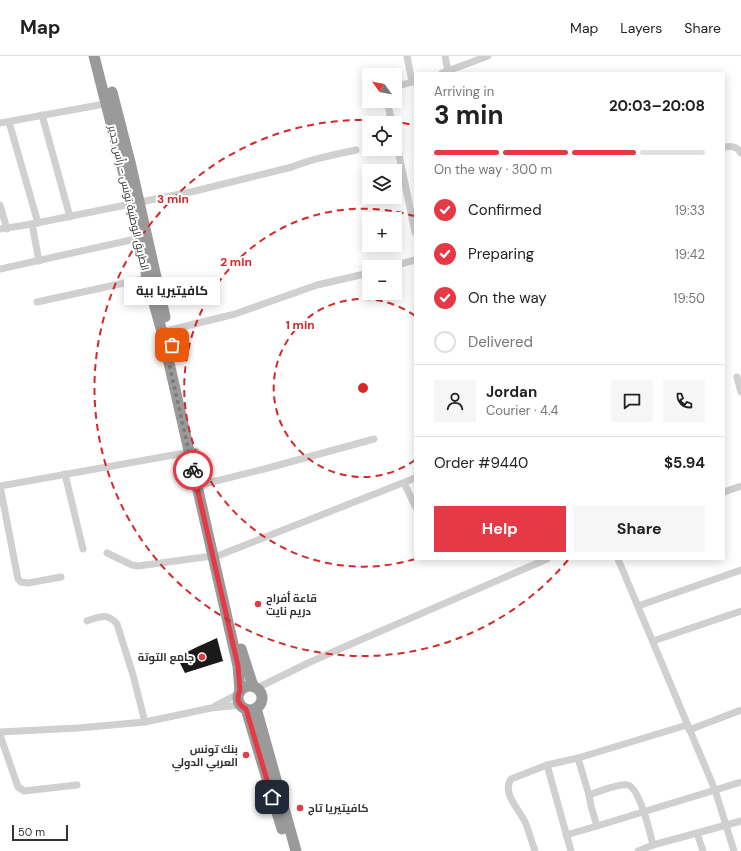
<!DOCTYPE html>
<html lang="en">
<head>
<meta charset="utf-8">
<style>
  body { margin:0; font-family:"DM Sans",Cairo,sans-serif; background:#f6f6f6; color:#222; height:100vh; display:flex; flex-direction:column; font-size:15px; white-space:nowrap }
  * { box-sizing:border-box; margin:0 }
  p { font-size:13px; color:#767676 }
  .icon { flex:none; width:22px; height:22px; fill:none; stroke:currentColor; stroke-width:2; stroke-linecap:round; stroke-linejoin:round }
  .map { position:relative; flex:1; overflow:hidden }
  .drawer { position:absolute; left:414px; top:16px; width:311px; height:488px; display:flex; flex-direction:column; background:#fff; border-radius:0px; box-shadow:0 2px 10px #0003 }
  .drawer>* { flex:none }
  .needle { width:26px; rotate:303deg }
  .buttons { position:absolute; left:362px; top:12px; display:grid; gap:8px }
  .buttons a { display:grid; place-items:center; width:40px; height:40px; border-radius:0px; background:#fff; box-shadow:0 2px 10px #0003; font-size:20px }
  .scale { position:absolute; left:12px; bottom:10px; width:56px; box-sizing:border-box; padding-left:4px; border:2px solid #333; border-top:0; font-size:11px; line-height:14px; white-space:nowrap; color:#333; -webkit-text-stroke:3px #fff; paint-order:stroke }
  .pin { position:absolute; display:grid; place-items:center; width:34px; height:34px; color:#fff; margin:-17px; border-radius:8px; box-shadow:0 2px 6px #0006 }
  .courier { position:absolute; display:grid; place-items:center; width:40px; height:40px; margin:-20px; border:3px solid #e63946; border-radius:50%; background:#fff; color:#222; box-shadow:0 1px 5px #0007 }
  .bubble { position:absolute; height:28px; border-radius:0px; background:#fff; box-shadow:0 2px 10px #0003; font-size:13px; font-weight:700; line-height:28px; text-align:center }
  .headline em { font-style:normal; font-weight:700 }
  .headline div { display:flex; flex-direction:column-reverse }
  .headline { display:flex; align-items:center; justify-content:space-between; height:68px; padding:0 20px }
  h1 { font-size:26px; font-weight:700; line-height:30px }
  .bar { display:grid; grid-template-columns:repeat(4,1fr); gap:6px 4px; align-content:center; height:48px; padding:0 20px }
  .bar i { height:5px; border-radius:3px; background:#e0e0e0 }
  .bar .current { background:#e63946 }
  .bar p { grid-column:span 4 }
  .line { display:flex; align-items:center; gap:10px; padding:0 20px; border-top:1px solid #e0e0e0 }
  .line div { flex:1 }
  .round { display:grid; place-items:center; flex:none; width:42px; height:42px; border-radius:0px; background:#f6f6f6 }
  ol { padding:0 20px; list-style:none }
  li { display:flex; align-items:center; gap:12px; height:44px }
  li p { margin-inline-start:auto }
  li .icon { padding:4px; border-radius:50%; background:#e63946; color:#fff; stroke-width:4 }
  li:last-child { color:#767676 }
  li i { width:22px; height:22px; border:2px solid #e0e0e0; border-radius:50% }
  .button { display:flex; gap:8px; margin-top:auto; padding:8px 20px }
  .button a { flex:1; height:46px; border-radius:0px; background:#e63946; color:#fff; font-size:16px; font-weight:700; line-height:46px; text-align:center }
  .button a+a { background:#f6f6f6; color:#222 }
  header { display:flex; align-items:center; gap:24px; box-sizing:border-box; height:56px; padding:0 20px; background:#fff; border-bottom:1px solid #e0e0e0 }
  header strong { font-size:19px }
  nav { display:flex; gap:22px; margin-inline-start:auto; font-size:14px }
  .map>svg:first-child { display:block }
  .building { fill:#1a1a1a }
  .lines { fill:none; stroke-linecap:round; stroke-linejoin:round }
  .minor { stroke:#d0d0d0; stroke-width:7 }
  .highway { stroke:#9a9a9a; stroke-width:11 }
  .done { stroke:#7a7a7a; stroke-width:4; stroke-dasharray:0 7.2 }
  .route { stroke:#e63946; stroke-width:5 }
  .ring { fill:none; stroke:#d62828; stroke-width:2; stroke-dasharray:7 5 }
  .poi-dot { fill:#e63946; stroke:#fff; stroke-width:1.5 }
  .labels { text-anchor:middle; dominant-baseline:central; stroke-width:4; stroke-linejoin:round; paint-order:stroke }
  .street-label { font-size:11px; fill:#333; stroke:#fff }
  .poi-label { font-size:11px; font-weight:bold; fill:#333; stroke:#fff; text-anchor:start }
  .centre { fill:#d62828; stroke:#fff; stroke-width:2 }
  .ring-label { font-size:12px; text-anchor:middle; font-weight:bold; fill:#d62828; stroke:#fff; stroke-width:4; stroke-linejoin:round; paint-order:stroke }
</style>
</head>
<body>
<header>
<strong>Map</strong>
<nav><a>Map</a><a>Layers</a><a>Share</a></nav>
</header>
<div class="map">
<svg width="741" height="795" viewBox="0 0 741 795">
  <rect width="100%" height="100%" fill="#fff"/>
  <path class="building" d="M 217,582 L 223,605 L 185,617 L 177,601 L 197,591 Z"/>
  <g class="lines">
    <g class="minor">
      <path d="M 407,0 L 412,26"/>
      <path d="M 445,0 L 448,15"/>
      <path d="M 442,17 L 488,0"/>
      <path d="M 395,31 L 415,25"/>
      <path d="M 387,45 L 392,67"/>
      <path d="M 42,59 L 70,161"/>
      <path d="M 9,66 L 38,167"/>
      <path d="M 0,67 L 110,47"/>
      <path d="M 395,79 L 415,176"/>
      <path d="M 724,91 C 733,90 736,90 741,97"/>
      <path d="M 0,149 L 7,173"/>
      <path d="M 32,168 L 39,205"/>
      <path d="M 0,173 L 32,168 L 195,135 L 292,111 C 313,102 334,99 356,94"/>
      <path d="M 389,211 L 415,204"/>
      <path d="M 0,213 L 140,182"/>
      <path d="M 37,246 L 147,222"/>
      <path d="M 162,276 L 235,258 L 317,229 L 369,217"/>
      <path d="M 737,321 L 741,336"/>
      <path d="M 65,418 L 83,493"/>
      <path d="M 404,427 L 415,450"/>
      <path d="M 204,428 L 268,412 L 374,383"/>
      <path d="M 0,430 L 196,395"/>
      <path d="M 0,430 L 18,523 L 21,526 L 28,527 L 61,521"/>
      <path d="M 724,436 L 741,430"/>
      <path d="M 107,497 L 132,509 L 138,510 L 220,499 L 415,422"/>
      <path d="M 618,503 L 715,734 L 734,795"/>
      <path d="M 638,550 L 741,514"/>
      <path d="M 87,565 C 99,561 107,556 117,568 L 133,619 L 145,666"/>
      <path d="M 653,585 L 741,555"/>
      <path d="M 257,632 L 308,607 L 351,588 L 547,503"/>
      <path d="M 215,650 L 238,638"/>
      <path d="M 689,674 L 741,654"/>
      <path d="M 0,676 L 78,672 L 145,666 L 211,652 L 240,649"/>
      <path d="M 0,679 L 18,731 L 24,735 L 77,729"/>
      <path d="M 578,702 L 589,739 C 597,736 620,727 628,729 C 640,733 650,777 653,789"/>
      <path d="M 547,709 L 571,795"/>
      <path d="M 589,739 L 591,750 L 597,770 L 741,726"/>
      <path d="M 697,777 L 703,795"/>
      <path d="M 566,779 L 597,770"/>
      <path d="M 535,795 C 532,786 529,777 526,768 C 521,755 501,738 511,723 L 547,709 L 578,702 L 687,669"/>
      <path d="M 638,795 L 653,789 L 741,765"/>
    </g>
    <g class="highway">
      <path d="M 94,0 L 140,182 L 147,222 L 162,276 L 238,610 L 240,635"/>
      <path d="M 112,36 L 130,106 L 165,261"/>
      <path d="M 241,593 L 253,630"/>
      <circle cx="250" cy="642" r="12"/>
      <path d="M 256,652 L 296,795"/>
      <path d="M 246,653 L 282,773"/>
    </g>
  </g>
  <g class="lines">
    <path class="done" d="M 172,289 L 168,274 L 162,276 L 193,414"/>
    <path class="route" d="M 193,414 L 238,610 L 240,635 C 236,642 238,649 246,653 L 272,741"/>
  </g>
  <g class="ring">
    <path d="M415 404A89 89 0 1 1 415 260"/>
    <path d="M415 503A179 179 0 1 1 414 160"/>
    <path d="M568 504A268 268 0 1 1 414 69"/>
  </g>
  <g class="poi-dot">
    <circle cx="258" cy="548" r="4"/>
    <circle cx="202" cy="601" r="4"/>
    <circle cx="246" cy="699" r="4"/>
    <circle cx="300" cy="752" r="4"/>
  </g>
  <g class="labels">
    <g class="street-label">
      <text transform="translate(129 142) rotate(77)">الطريق الوطنية تونس - رأس جدير</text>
    </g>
    <g class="poi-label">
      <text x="266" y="542">قاعة أفراح<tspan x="266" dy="13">دريم نايت</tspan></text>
      <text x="194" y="601" text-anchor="end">جامع التوتة</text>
      <text x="238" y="693" text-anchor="end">بنك تونس<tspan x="238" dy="13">العربي الدولي</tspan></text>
      <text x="308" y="752">كافيتيريا تاج</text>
    </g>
  </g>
  <circle cx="363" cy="332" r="6" class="centre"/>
  <g class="ring-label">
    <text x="173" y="147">3 min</text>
    <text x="236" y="210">2 min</text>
    <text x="300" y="273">1 min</text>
  </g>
</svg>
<div class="buttons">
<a><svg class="needle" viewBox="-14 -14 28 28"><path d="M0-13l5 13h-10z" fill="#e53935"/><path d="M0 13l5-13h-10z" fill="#767676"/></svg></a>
<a><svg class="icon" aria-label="locate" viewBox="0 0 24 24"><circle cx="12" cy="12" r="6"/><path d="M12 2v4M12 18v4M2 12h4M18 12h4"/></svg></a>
<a><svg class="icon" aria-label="layers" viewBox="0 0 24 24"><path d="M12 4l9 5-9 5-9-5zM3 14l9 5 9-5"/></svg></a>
<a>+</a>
<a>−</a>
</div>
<div class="scale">50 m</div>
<div class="pin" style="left:172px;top:289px;background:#ea580c"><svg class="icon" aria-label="bag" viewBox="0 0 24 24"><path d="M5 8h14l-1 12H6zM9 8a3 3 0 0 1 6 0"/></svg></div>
<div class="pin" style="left:272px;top:741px;background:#1f2937"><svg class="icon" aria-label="home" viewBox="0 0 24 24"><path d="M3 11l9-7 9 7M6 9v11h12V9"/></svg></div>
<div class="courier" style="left:193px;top:414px"><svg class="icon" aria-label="bike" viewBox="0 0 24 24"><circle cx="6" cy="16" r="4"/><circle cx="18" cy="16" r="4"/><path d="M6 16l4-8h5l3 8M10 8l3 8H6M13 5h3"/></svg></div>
<div class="bubble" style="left:124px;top:221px;width:96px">كافيتيريا بية</div>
<section class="drawer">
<div class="headline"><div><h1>3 min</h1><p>Arriving in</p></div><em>20:03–20:08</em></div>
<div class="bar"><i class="current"></i><i class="current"></i><i class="current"></i><i></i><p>On the way · 300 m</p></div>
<ol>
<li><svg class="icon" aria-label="check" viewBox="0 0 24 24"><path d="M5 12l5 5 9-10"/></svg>Confirmed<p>19:33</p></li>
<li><svg class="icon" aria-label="check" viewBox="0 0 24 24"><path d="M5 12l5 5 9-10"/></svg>Preparing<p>19:42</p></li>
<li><svg class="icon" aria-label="check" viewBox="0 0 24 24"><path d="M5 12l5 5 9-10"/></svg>On the way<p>19:50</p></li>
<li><i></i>Delivered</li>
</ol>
<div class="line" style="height:72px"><a class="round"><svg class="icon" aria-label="person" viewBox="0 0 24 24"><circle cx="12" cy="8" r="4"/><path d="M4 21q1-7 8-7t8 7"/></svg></a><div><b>Jordan</b><p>Courier · 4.4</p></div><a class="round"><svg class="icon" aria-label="chat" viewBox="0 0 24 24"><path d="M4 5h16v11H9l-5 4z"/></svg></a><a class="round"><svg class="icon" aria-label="phone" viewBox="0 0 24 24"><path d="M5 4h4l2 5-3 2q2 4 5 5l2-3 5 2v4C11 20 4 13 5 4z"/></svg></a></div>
<div class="line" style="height:52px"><div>Order #9440</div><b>$5.94</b></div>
<div class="button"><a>Help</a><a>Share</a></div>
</section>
</div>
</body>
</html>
